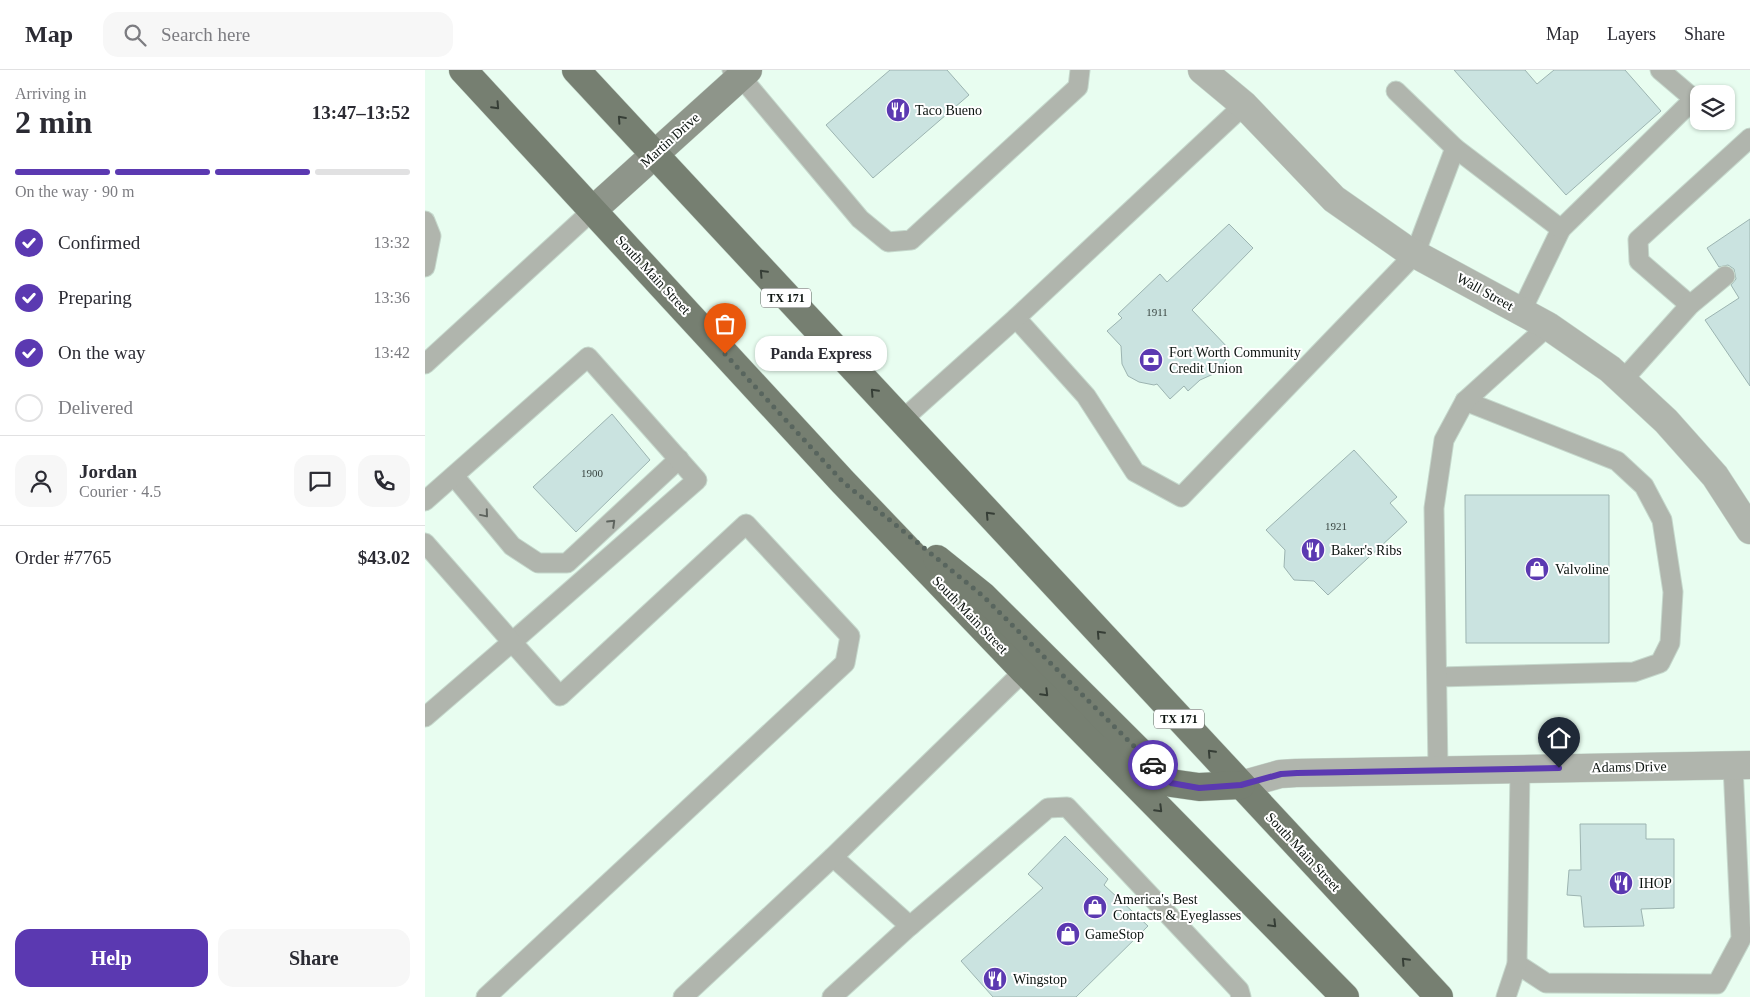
<!DOCTYPE html>
<html lang="en">
<head>
<meta charset="utf-8">
<style>
  body { margin:0; font-family:"Times New Roman",serif; background:#f7f7f7; color:#2b2b33; height:100vh; display:flex; flex-direction:column; font-size:19px; white-space:nowrap }
  * { box-sizing:border-box; margin:0 }
  p { font-size:16px; color:#7c7c81 }
  .icon { flex:none; width:28px; height:28px; fill:none; stroke:currentColor; stroke-width:2; stroke-linecap:round; stroke-linejoin:round }
  .map { position:relative; flex:1; overflow:hidden }
  .side { display:flex; flex-direction:column; background:#fff; width:425px }
  .side>* { flex:none }
  .buttons { position:absolute; left:1265px; top:15px; display:grid; gap:10px }
  .buttons a { display:grid; place-items:center; width:45px; height:45px; border-radius:10px; background:#fff; box-shadow:0 1px 4px #0004; font-size:25px }
  .pin { position:absolute; display:grid; place-items:center; width:42px; height:42px; color:#fff; margin:-51px -21px; border-radius:50% 50% 50% 0; rotate:-45deg; box-shadow:0 0 5px #0007 }
  .pin .icon { rotate:45deg }
  .courier { position:absolute; display:grid; place-items:center; width:50px; height:50px; margin:-25px; border:4px solid #5b39b1; border-radius:50%; background:#fff; color:#222; box-shadow:0 1px 6px #0007 }
  .bubble { position:absolute; height:35px; border-radius:15px; background:#fff; box-shadow:0 1px 4px #0004; font-size:16px; font-weight:700; line-height:35px; text-align:center }
  .head em { font-style:normal; font-weight:700 }
  .head div { display:flex; flex-direction:column-reverse }
  .head { display:flex; align-items:center; justify-content:space-between; height:85px; padding:0 15px }
  h1 { font-size:32px; font-weight:700; line-height:38px }
  .bar { display:grid; grid-template-columns:repeat(4,1fr); gap:8px 5px; align-content:center; height:60px; padding:0 15px }
  .bar i { height:6px; border-radius:4px; background:#e1e1e2 }
  .bar .current { background:#5b39b1 }
  .bar p { grid-column:span 4 }
  .line { display:flex; align-items:center; gap:12px; padding:0 15px; border-top:1px solid #e1e1e2 }
  .line div { flex:1 }
  .round { display:grid; place-items:center; flex:none; width:52px; height:52px; border-radius:15px; background:#f7f7f7 }
  ol { padding:0 15px; list-style:none }
  li { display:flex; align-items:center; gap:15px; height:55px }
  li p { margin-inline-start:auto }
  li .icon { padding:5px; border-radius:50%; background:#5b39b1; color:#fff; stroke-width:4 }
  li:last-child { color:#7c7c81 }
  li i { width:28px; height:28px; border:2px solid #e1e1e2; border-radius:50% }
  .primary-button { display:flex; gap:10px; margin-top:auto; padding:10px 15px }
  .primary-button a { flex:1; height:58px; border-radius:15px; background:#5b39b1; color:#fff; font-size:20px; font-weight:700; line-height:58px; text-align:center }
  .primary-button a+a { background:#f7f7f7; color:#2b2b33 }
  header { display:flex; align-items:center; gap:30px; box-sizing:border-box; height:70px; padding:0 25px; background:#fff; border-bottom:1px solid #e1e1e2 }
  header strong { font-size:24px }
  nav { display:flex; gap:28px; margin-inline-start:auto; font-size:18px }
  .search { width:350px; height:45px; background:#f7f7f7; display:flex; align-items:center; gap:12px; box-sizing:border-box; padding:0 18px; border-radius:15px; color:#7c7c81; font-size:19px }
  main { display:flex; flex:1; min-height:0 }
  .map>svg:first-child { display:block }
  .building { fill:#cae3e0; stroke:#9cb4b1 }
  .lines { fill:none; stroke-linecap:round; stroke-linejoin:round }
  .lane-casing { stroke:#c5d8cc; stroke-width:21 }
  .street-casing { stroke:#c5d8cc; stroke-width:29 }
  .secondary-casing { stroke:#c5d8cc; stroke-width:29 }
  .primary-casing { stroke:#c5d8cc; stroke-width:29 }
  .lane { stroke:#b0b5ad; stroke-width:19 }
  .street { stroke:#b0b5ad; stroke-width:28 }
  .secondary { stroke:#8e958a; stroke-width:28 }
  .primary { stroke:#767f71; stroke-width:28 }
  .oneway { stroke:#363e36 }
  .oneway2 { stroke:#5e645e }
  .done { stroke:#58655e; stroke-width:5; stroke-dasharray:0 9 }
  .route { stroke:#5b39b1; stroke-width:6 }
  .labels { text-anchor:middle; dominant-baseline:central; stroke-width:4; stroke-linejoin:round; paint-order:stroke }
  .number-label { font-size:11px; fill:#3b4743 }
  .shield { fill:#fff; stroke:#545a57; stroke-width:1 }
  .shield-label { font-size:12px; font-weight:bold; fill:#0b130f }
  .poi-label { font-size:14px; fill:#0b130f; stroke:#fff; text-anchor:start }
  .street-label { font-size:14px; fill:#0b130f; stroke:#fff }
</style>
</head>
<body>
<header>
<strong>Map</strong>
<div class="search"><svg class="icon" aria-label="search" viewBox="0 0 24 24"><circle cx="10" cy="10" r="6"/><path d="M15 15l6 6"/></svg>Search here</div>
<nav><a>Map</a><a>Layers</a><a>Share</a></nav>
</header>
<main>
<section class="side">
<div class="head"><div><h1>2 min</h1><p>Arriving in</p></div><em>13:47–13:52</em></div>
<div class="bar"><i class="current"></i><i class="current"></i><i class="current"></i><i></i><p>On the way · 90 m</p></div>
<ol>
<li><svg class="icon" aria-label="check" viewBox="0 0 24 24"><path d="M5 12l5 5 9-10"/></svg>Confirmed<p>13:32</p></li>
<li><svg class="icon" aria-label="check" viewBox="0 0 24 24"><path d="M5 12l5 5 9-10"/></svg>Preparing<p>13:36</p></li>
<li><svg class="icon" aria-label="check" viewBox="0 0 24 24"><path d="M5 12l5 5 9-10"/></svg>On the way<p>13:42</p></li>
<li><i></i>Delivered</li>
</ol>
<div class="line" style="height:90px"><a class="round"><svg class="icon" aria-label="person" viewBox="0 0 24 24"><circle cx="12" cy="8" r="4"/><path d="M4 21q1-7 8-7t8 7"/></svg></a><div><b>Jordan</b><p>Courier · 4.5</p></div><a class="round"><svg class="icon" aria-label="chat" viewBox="0 0 24 24"><path d="M4 5h16v11H9l-5 4z"/></svg></a><a class="round"><svg class="icon" aria-label="phone" viewBox="0 0 24 24"><path d="M5 4h4l2 5-3 2q2 4 5 5l2-3 5 2v4C11 20 4 13 5 4z"/></svg></a></div>
<div class="line" style="height:65px"><div>Order #7765</div><b>$43.02</b></div>
<div class="primary-button"><a>Help</a><a>Share</a></div>
</section>
<div class="map">
<svg width="1325" height="927" viewBox="0 0 1325 927">
  <rect width="100%" height="100%" fill="#e8fdf0"/>
  <g class="building">
    <path d="M 465,0 L 522,0 L 544,25 L 448,108 L 401,55 Z"/>
    <path d="M 1029,0 L 1100,0 L 1112,14 L 1129,0 L 1200,0 L 1236,41 L 1141,125 Z"/>
    <path d="M 1325,149 L 1325,316 L 1280,250 L 1314,228 L 1306,215 L 1311,209 L 1309,199 L 1303,195 L 1294,197 L 1282,178 Z"/>
    <path d="M 804,154 L 828,178 L 767,240 L 805,280 L 795,301 L 775,310 L 763,321 L 759,316 L 745,329 L 732,314 L 729,315 L 714,312 L 703,306 L 697,294 L 696,276 L 682,261 L 697,248 L 693,244 L 735,204 L 742,212 Z"/>
    <path d="M 187,344 L 225,390 L 151,462 L 108,417 Z"/>
    <path d="M 929,380 L 972,427 L 965,433 L 982,452 L 903,525 L 889,511 L 869,510 L 859,497 L 860,480 L 841,460 Z"/>
    <path d="M 1040,425 L 1184,425 L 1184,573 L 1041,573 Z"/>
    <path d="M 1155,754 L 1221,754 L 1221,769 L 1249,769 L 1249,838 L 1216,839 L 1219,856 L 1159,857 L 1156,826 L 1142,825 L 1144,800 L 1156,800 Z"/>
    <path d="M 640,766 L 683,809 L 679,815 L 723,856 L 651,927 L 568,927 L 536,891 L 618,818 L 603,804 Z"/>
  </g>
  <g class="lines">
    <g class="lane-casing">
      <g id="lane">
        <path d="M 307,0 L 316,7 L 435,149 L 463,172 L 486,170 L 653,17 L 655,0"/>
        <path d="M 1030,78 L 1136,159 L 1096,242"/>
        <path d="M 0,151 L 6,166 L 0,197"/>
        <path d="M 1136,159 L 1269,29 L 1235,0"/>
        <path d="M 1265,235 L 1214,191 L 1213,170 L 1325,68"/>
        <path d="M 591,248 L 661,326 L 710,402 L 756,427 L 990,184 L 1030,78 L 971,21"/>
        <path d="M 0,294 L 168,140"/>
        <path d="M 1197,311 L 1265,235 L 1300,206"/>
        <path d="M 476,351 L 591,248 L 819,35"/>
        <path d="M 29,406 L 87,476 L 113,493 L 142,493 L 254,389"/>
        <path d="M 0,431 L 163,287 L 272,410 L 87,572 L 135,626 L 321,454 L 425,566 L 420,593 L 61,927"/>
        <path d="M 0,473 L 87,572 L 0,647"/>
        <path d="M 1013,607 L 1209,602 L 1235,593 L 1245,573 L 1248,522 L 1237,450 L 1219,416 L 1192,391 L 1040,331"/>
        <path d="M 1013,700 L 1009,438 L 1019,370 L 1040,331 L 1123,256"/>
        <path d="M 408,787 L 485,856 L 623,738 L 642,737 L 814,920 L 816,927"/>
        <path d="M 1092,894 L 1121,913 L 1292,914 L 1316,869 L 1308,696"/>
        <path d="M 258,927 L 408,787 L 599,601"/>
        <path d="M 407,927 L 487,854"/>
        <path d="M 1081,927 L 1092,894 L 1095,699"/>
      </g>
    </g>
    <g class="street-casing">
      <g id="street">
        <path d="M 777,0 L 819,35 L 909,129 L 979,178 L 1123,256 L 1185,299 L 1241,351 L 1290,406 L 1325,460"/>
        <path d="M 816,715 L 855,704 L 871,703 L 1325,695"/>
      </g>
    </g>
    <g class="secondary-casing">
      <path id="secondary" d="M 168,140 L 323,0"/>
    </g>
    <g class="primary-casing">
      <g id="primary">
        <path d="M 38,0 L 418,412 L 599,601 L 920,927"/>
        <path d="M 151,0 L 1014,927"/>
        <path d="M 512,489 L 558,526 L 746,713 L 774,717 L 816,715"/>
      </g>
    </g>
    <use href="#lane" class="lane"/>
    <use href="#street" class="street"/>
    <use href="#secondary" class="secondary"/>
    <use href="#primary" class="primary"/>
  </g>
  <defs><path id="oneway-chevron" d="M-2-3.5L2.5 0L-2 3.5" fill="none" stroke-width="1.6" stroke-linecap="round" stroke-linejoin="round" transform="scale(1.25)"/></defs>
  <g class="oneway">
    <use href="#oneway-chevron" transform="translate(71 36) rotate(47)"/>
    <use href="#oneway-chevron" transform="translate(196 49) rotate(-132)"/>
    <use href="#oneway-chevron" transform="translate(338 203) rotate(-133)"/>
    <use href="#oneway-chevron" transform="translate(449 322) rotate(-133)"/>
    <use href="#oneway-chevron" transform="translate(564 445) rotate(-133)"/>
    <use href="#oneway-chevron" transform="translate(675 564) rotate(-133)"/>
    <use href="#oneway-chevron" transform="translate(620 623) rotate(45)"/>
    <use href="#oneway-chevron" transform="translate(786 683) rotate(-133)"/>
    <use href="#oneway-chevron" transform="translate(734 739) rotate(45)"/>
    <use href="#oneway-chevron" transform="translate(848 854) rotate(45)"/>
    <use href="#oneway-chevron" transform="translate(980 891) rotate(-133)"/>
  </g>
  <g class="oneway2">
    <use href="#oneway-chevron" transform="translate(60 444) rotate(50)"/>
    <use href="#oneway-chevron" transform="translate(187 453) rotate(-44)"/>
  </g>
  <g class="lines">
    <path class="done" d="M 300,284 L 418,412 L 558,526 L 728,695"/>
    <path class="route" d="M 728,695 L 746,713 L 774,718 L 816,715 L 856,704 L 872,703 L 1134,698"/>
  </g>
  <defs>
    <g id="restaurant-disc" transform="scale(1.25)"><circle r="9.5" fill="#5b39b1" stroke="#fff"/><path d="M-5-6h1v4h1v-4h1v4h1v-4h1v5L-1.5 .5V6h-2V.5L-5-1ZM5-6V6H3V1.5H1.5Q1.5-4 5-6Z" fill="#fff"/></g>
    <g id="bank-disc" transform="scale(1.25)"><circle r="9.5" fill="#5b39b1" stroke="#fff"/><path d="M-6-4H6V4H-6ZM0-2.3a2.3 2.3 0 1 0 0 4.6a2.3 2.3 0 1 0 0-4.6Z" fill="#fff"/></g>
    <g id="shop-disc" transform="scale(1.25)"><circle r="9.5" fill="#5b39b1" stroke="#fff"/><path d="M-5-2.5h2.3a2.7 3.5 0 0 1 5.4 0H5L5.5 6h-11ZM-1.5-2.5h3a1.5 2.3 0 0 0-3 0Z" fill="#fff"/></g>
  </defs>
  <g fill-rule="evenodd">
    <use href="#restaurant-disc" x="473" y="40"/>
    <use href="#bank-disc" x="726" y="290"/>
    <use href="#restaurant-disc" x="888" y="480"/>
    <use href="#shop-disc" x="1112" y="499"/>
    <use href="#restaurant-disc" x="1196" y="813"/>
    <use href="#shop-disc" x="670" y="837"/>
    <use href="#shop-disc" x="643" y="864"/>
    <use href="#restaurant-disc" x="570" y="909"/>
  </g>
  <g class="labels">
    <g class="number-label">
      <text x="732" y="242">1911</text>
      <text x="167" y="403">1900</text>
      <text x="911" y="456">1921</text>
    </g>
    <g class="shield">
      <rect x="336" y="218.5" width="50" height="19" rx="4"/>
      <rect x="729" y="639.5" width="50" height="19" rx="4"/>
    </g>
    <g class="shield-label">
      <text x="361" y="228">TX 171</text>
      <text x="754" y="649">TX 171</text>
    </g>
    <g class="poi-label">
      <text x="490" y="40">Taco Bueno</text>
      <text x="744" y="282">Fort Worth Community<tspan x="744" dy="16">Credit Union</tspan></text>
      <text x="906" y="480">Baker's Ribs</text>
      <text x="1130" y="499">Valvoline</text>
      <text x="1214" y="813">IHOP</text>
      <text x="688" y="829">America's Best<tspan x="688" dy="16">Contacts &amp; Eyeglasses</tspan></text>
      <text x="660" y="864">GameStop</text>
      <text x="588" y="909">Wingstop</text>
    </g>
    <g class="street-label">
      <text transform="translate(245 70) rotate(-42)">Martin Drive</text>
      <text transform="translate(228 205) rotate(47)">South Main Street</text>
      <text transform="translate(1060 222) rotate(29)">Wall Street</text>
      <text transform="translate(545 545) rotate(46)">South Main Street</text>
      <text transform="translate(1204 697) rotate(-1)">Adams Drive</text>
      <text transform="translate(878 782) rotate(47)">South Main Street</text>
    </g>
  </g>
</svg>
<div class="buttons">
<a><svg class="icon" aria-label="layers" viewBox="0 0 24 24"><path d="M12 4l9 5-9 5-9-5zM3 14l9 5 9-5"/></svg></a>
</div>
<div class="pin" style="left:300px;top:284px;background:#ea580c"><svg class="icon" aria-label="bag" viewBox="0 0 24 24"><path d="M5 8h14l-1 12H6zM9 8a3 3 0 0 1 6 0"/></svg></div>
<div class="pin" style="left:1134px;top:698px;background:#1f2937"><svg class="icon" aria-label="home" viewBox="0 0 24 24"><path d="M3 11l9-7 9 7M6 9v11h12V9"/></svg></div>
<div class="courier" style="left:728px;top:695px"><svg class="icon" aria-label="car" viewBox="0 0 24 24"><path d="M5 17H2v-5l4-1 3-4h7l3 4 3 1v5h-3M9 17h6M6 11h13"/><circle cx="7" cy="17" r="2"/><circle cx="17" cy="17" r="2"/></svg></div>
<div class="bubble" style="left:330px;top:266px;width:132px">Panda Express</div>
</div>
</main>
</body>
</html>
